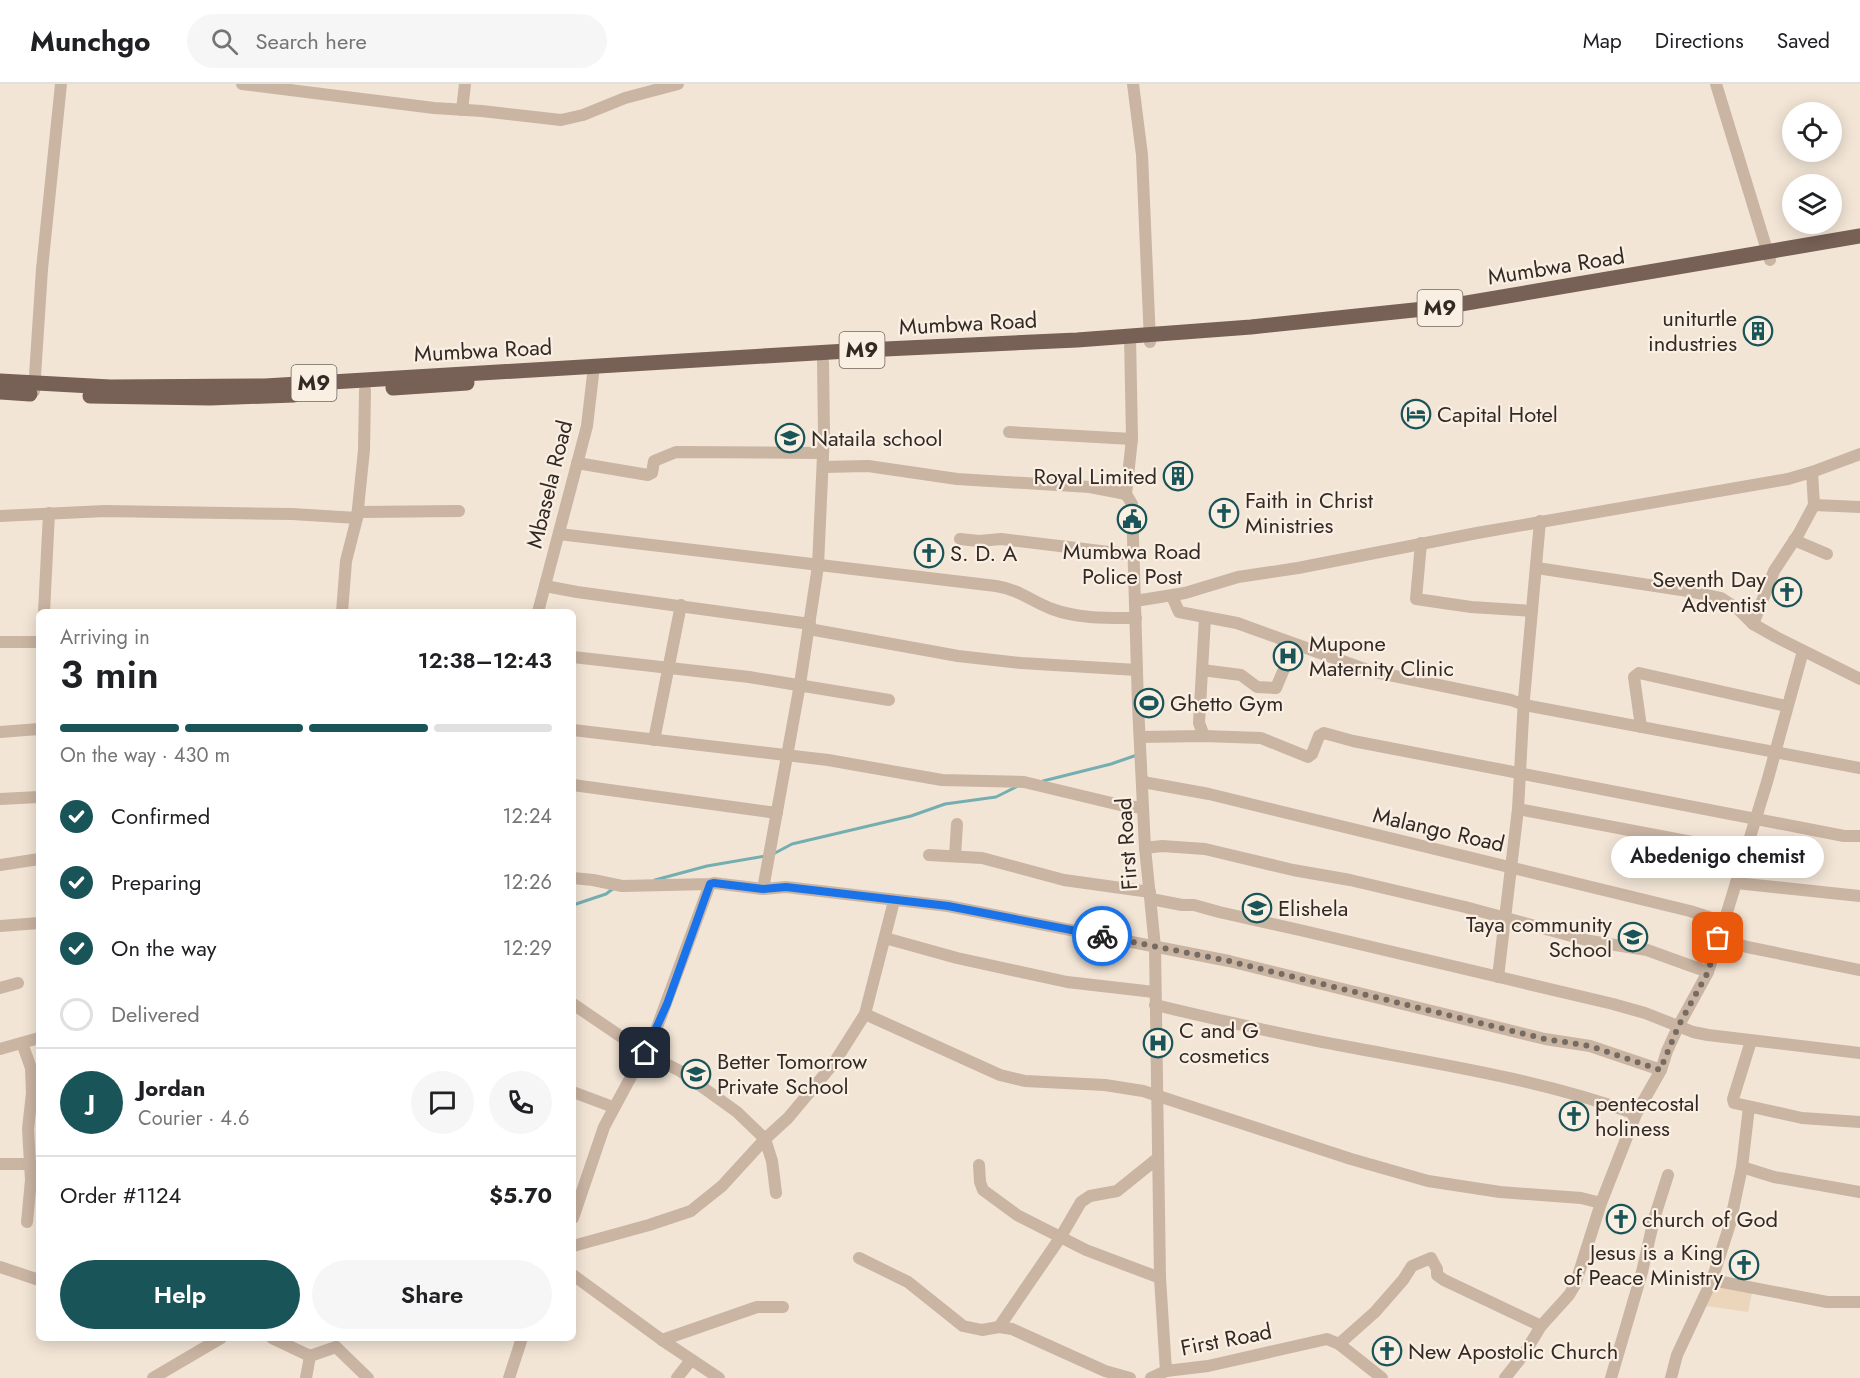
<!DOCTYPE html>
<html lang="en">
<head>
<meta charset="utf-8">
<style>
  body { margin:0; font-family:Jost,sans-serif; background:#f6f6f6; color:#202124; height:100vh; display:flex; flex-direction:column; font-size:22px; white-space:nowrap }
  * { box-sizing:border-box; margin:0 }
  p { font-size:20px; color:#757577 }
  .icon { flex:none; width:33px; height:33px; fill:none; stroke:currentColor; stroke-width:2; stroke-linecap:round; stroke-linejoin:round }
  .map { position:relative; flex:1; overflow:hidden }
  .sheet { position:absolute; left:36px; top:525px; width:540px; height:732px; display:flex; flex-direction:column; background:#fff; border-radius:9px; box-shadow:0 3px 15px #0003 }
  .sheet>* { flex:none }
  .tools { position:absolute; left:1782px; top:18px; display:grid; gap:12px }
  .tools a { display:grid; place-items:center; width:60px; height:60px; border-radius:50%; background:#fff; box-shadow:0 3px 15px #0003; font-size:30px }
  .pin { position:absolute; display:grid; place-items:center; width:51px; height:51px; color:#fff; margin:-26px; border-radius:12px; box-shadow:0 3px 9px #0006 }
  .courier { position:absolute; display:grid; place-items:center; width:60px; height:60px; margin:-30px; border:4px solid #1a73e8; border-radius:50%; background:#fff; color:#222; box-shadow:0 2px 8px #0007 }
  .bubble { position:absolute; height:42px; border-radius:21px; background:#fff; box-shadow:0 3px 15px #0003; font-size:20px; font-weight:600; line-height:42px; text-align:center }
  .summary em { font-style:normal; font-weight:600 }
  .summary div { display:flex; flex-direction:column-reverse }
  .summary { display:flex; align-items:center; justify-content:space-between; height:102px; padding:0 24px }
  h1 { font-size:39px; font-weight:600; line-height:45px }
  .bar { display:grid; grid-template-columns:repeat(4,1fr); gap:9px 6px; align-content:center; height:72px; padding:0 24px }
  .bar i { height:8px; border-radius:4px; background:#e0e0e0 }
  .bar .selected { background:#195458 }
  .bar p { grid-column:span 4 }
  .line { display:flex; align-items:center; gap:15px; padding:0 24px; border-top:2px solid #e0e0e0 }
  .line div { flex:1 }
  .round { display:grid; place-items:center; flex:none; width:63px; height:63px; border-radius:32px; background:#f6f6f6 }
  ol { padding:0 24px; list-style:none }
  li { display:flex; align-items:center; gap:18px; height:66px }
  li p { margin-inline-start:auto }
  li .icon { padding:6px; border-radius:50%; background:#195458; color:#fff; stroke-width:4 }
  li:last-child { color:#757577 }
  li i { width:33px; height:33px; border:3px solid #e0e0e0; border-radius:50% }
  .primary-button { display:flex; gap:12px; margin-top:auto; padding:12px 24px }
  .primary-button a { flex:1; height:69px; border-radius:36px; background:#195458; color:#fff; font-size:24px; font-weight:600; line-height:69px; text-align:center }
  .primary-button a+a { background:#f6f6f6; color:#202124 }
  header { display:flex; align-items:center; gap:36px; box-sizing:border-box; height:84px; padding:0 30px; background:#fff; border-bottom:2px solid #e0e0e0 }
  header strong { font-size:28px }
  nav { display:flex; gap:33px; margin-inline-start:auto; font-size:21px }
  .search { width:420px; height:54px; background:#f6f6f6; display:flex; align-items:center; gap:15px; box-sizing:border-box; padding:0 21px; border-radius:33px; color:#757577; font-size:22px }
  .map>svg:first-child { display:block }
  .plaza { fill:#ebd6bc }
  .lines { fill:none; stroke-linecap:round; stroke-linejoin:round }
  .stream { stroke:#74aeb0; stroke-width:3 }
  .minor { stroke:#cab4a2; stroke-width:12 }
  .major { stroke:#776055; stroke-width:15 }
  .done { stroke:#766b63; stroke-width:6; stroke-dasharray:0 10.8 }
  .route { stroke:#1a73e8; stroke-width:8 }
  .labels { text-anchor:middle; dominant-baseline:central; stroke-width:4.5; stroke-linejoin:round; paint-order:stroke }
  .shield { fill:#faefe3; stroke:#6f655e; stroke-width:1.5 }
  .shield-label { font-size:21px; font-weight:bold; fill:#342a25 }
  .street-label { font-size:22px; fill:#342a25; stroke:#faefe3 }
  .poi-label { font-size:22px; fill:#342a25; stroke:#faefe3; text-anchor:start }
</style>
</head>
<body>
<header>
<strong>Munchgo</strong>
<div class="search"><svg class="icon" aria-label="search" viewBox="0 0 24 24"><circle cx="10" cy="10" r="6"/><path d="M15 15l6 6"/></svg>Search here</div>
<nav><a>Map</a><a>Directions</a><a>Saved</a></nav>
</header>
<div class="map">
<svg width="1860" height="1294" viewBox="0 0 1860 1294">
  <rect width="100%" height="100%" fill="#f2e5d6"/>
  <path class="plaza" d="M 1712,1196 L 1753,1204 L 1748,1228 L 1700,1221 Z"/>
  <g class="lines">
    <g class="stream">
      <path d="M 1043,697 L 1111,680 L 1137,671"/>
      <path d="M 775,769 L 792,760 L 911,732 L 945,720 L 996,713 L 1016,703"/>
      <path d="M 655,796 L 707,782 L 766,772"/>
      <path d="M 573,821 L 606,810 L 614,804"/>
    </g>
    <g class="minor">
      <path d="M 242,0 L 434,24 L 482,27 L 561,36 L 583,31 L 625,14 L 678,0"/>
      <path d="M 1133,0 L 1142,71 L 1150,258"/>
      <path d="M 1716,0 L 1770,176"/>
      <path d="M 462,26 L 465,0"/>
      <path d="M 1130,252 L 1132,355 L 1126,410 L 1132,420 L 1138,621 L 1145,764 L 1155,863 L 1160,1194 L 1166,1287 L 1208,1282 L 1327,1255 L 1339,1260 L 1382,1294"/>
      <path d="M 34,307 L 42,185 L 61,0"/>
      <path d="M 1009,348 L 1132,355"/>
      <path d="M 577,379 L 648,391 L 652,389 L 654,377 L 676,368 L 823,369"/>
      <path d="M 823,383 L 868,382 L 957,395 L 1090,403 L 1126,410"/>
      <path d="M 1814,421 L 1860,423"/>
      <path d="M 358,428 L 459,427"/>
      <path d="M 0,432 L 105,427 L 292,430 L 357,434 L 364,366 L 365,306"/>
      <path d="M 559,450 L 996,502 C 1021,506 1030,517 1052,525 C 1079,535 1108,534 1136,534"/>
      <path d="M 960,455 L 979,457 L 1001,455 L 1134,471"/>
      <path d="M 1794,456 L 1827,470"/>
      <path d="M 1421,459 L 1416,515 L 1471,523 L 1532,527"/>
      <path d="M 1537,484 L 1688,507 L 1721,514 L 1738,525 L 1753,540 L 1776,553 L 1860,595"/>
      <path d="M 545,502 L 577,508 L 810,540"/>
      <path d="M 1172,512 L 1179,528 L 1237,539 L 1370,587 L 1511,616 L 1524,621 L 1860,684"/>
      <path d="M 1135,517 L 1185,509 L 1238,493 L 1298,484 L 1477,449 L 1788,395 L 1812,388 L 1860,370"/>
      <path d="M 44,528 L 49,429"/>
      <path d="M 342,528 L 346,477 L 357,434"/>
      <path d="M 538,528 L 587,342 L 594,282"/>
      <path d="M 1753,540 L 1774,487 L 1799,449 L 1814,421 L 1812,388"/>
      <path d="M 809,545 L 958,572 L 1021,579 L 1137,586"/>
      <path d="M 0,558 L 39,558"/>
      <path d="M 573,573 L 749,593 L 889,616"/>
      <path d="M 1202,586 L 1241,591 L 1257,603 L 1276,604 L 1284,585"/>
      <path d="M 1641,643 L 1634,593 L 1639,589 L 1786,622"/>
      <path d="M 573,646 L 828,676 L 942,696 L 1024,698 L 1120,721 L 1143,724"/>
      <path d="M 0,648 L 39,645"/>
      <path d="M 1204,652 L 1199,639 L 1205,534"/>
      <path d="M 1140,653 L 1204,652 L 1261,654 L 1308,673 L 1312,670 L 1319,652 L 1324,649 L 1353,657 L 1844,752 L 1860,752"/>
      <path d="M 654,656 L 681,521"/>
      <path d="M 1143,698 L 1209,710 L 1690,827 L 1724,838 L 1767,698 L 1803,567"/>
      <path d="M 573,701 L 777,729"/>
      <path d="M 0,715 L 39,713"/>
      <path d="M 1518,725 L 1745,768"/>
      <path d="M 1145,764 L 1162,762 L 1205,765 L 1293,786 L 1350,796 L 1465,823 L 1590,857 L 1647,866 L 1708,888"/>
      <path d="M 929,771 L 982,774 L 1064,796 L 1150,808"/>
      <path d="M 955,772 L 957,740"/>
      <path d="M 0,781 L 39,775"/>
      <path d="M 573,794 L 593,796 L 622,802 L 710,800 L 714,799 L 763,805 L 786,803 L 948,822 L 1229,877 L 1545,955 L 1590,962 L 1661,986"/>
      <path d="M 1736,799 L 1860,812"/>
      <path d="M 763,805 L 800,600 L 818,482 L 824,349 L 823,278"/>
      <path d="M 1151,815 L 1182,821 L 1194,821 L 1219,828 L 1304,847 L 1613,920 L 1645,929 L 1693,948 L 1708,951 L 1860,969"/>
      <path d="M 894,817 L 865,930 L 1000,991 L 1025,997 L 1105,1001 L 1143,1007 L 1351,1075 L 1428,1097 L 1500,1108 L 1581,1114 L 1601,1119"/>
      <path d="M 0,842 L 39,839"/>
      <path d="M 885,854 L 957,874 L 1067,898 L 1154,908"/>
      <path d="M 1718,854 L 1747,863 L 1860,886"/>
      <path d="M 1498,893 L 1518,725 L 1524,615 L 1540,437"/>
      <path d="M 0,904 L 18,899"/>
      <path d="M 573,920 L 645,969 L 680,987 L 737,1028 L 765,1055 L 772,1077 L 776,1109"/>
      <path d="M 1155,921 C 1216,935 1277,950 1338,961 C 1438,980 1540,995 1636,1030"/>
      <path d="M 1751,957 L 1733,1015 L 1734,1019 L 1802,1034 L 1860,1038"/>
      <path d="M 22,959 L 31,984 L 32,1009 L 28,1045 L 31,1096 L 27,1138"/>
      <path d="M 0,965 L 39,954"/>
      <path d="M 573,1008 L 613,1023"/>
      <path d="M 0,1080 L 30,1080"/>
      <path d="M 979,1081 L 980,1098 L 983,1106 L 1017,1131 L 1086,1166 L 1160,1194"/>
      <path d="M 1742,1083 L 1774,1093 L 1860,1108"/>
      <path d="M 573,1134 L 604,1043 L 656,946 L 710,800"/>
      <path d="M 573,1162 L 649,1141 L 691,1127 L 697,1122 L 722,1102 L 765,1055 L 788,1034 L 834,979 L 865,930"/>
      <path d="M 859,1174 L 908,1198 L 963,1242 L 982,1246 L 999,1243 L 1012,1245 L 1105,1287 L 1130,1294"/>
      <path d="M 0,1183 L 39,1196"/>
      <path d="M 573,1191 L 662,1256 L 719,1294"/>
      <path d="M 1712,1196 L 1827,1218 L 1860,1218"/>
      <path d="M 999,1243 L 1060,1154 L 1081,1118 L 1090,1112 L 1117,1107 L 1158,1074"/>
      <path d="M 272,1254 L 310,1272"/>
      <path d="M 662,1256 L 757,1223 L 783,1223"/>
      <path d="M 1339,1260 L 1375,1228 L 1403,1196 L 1412,1182 L 1431,1174 L 1437,1185 L 1437,1191 L 1444,1196 L 1541,1242"/>
      <path d="M 336,1263 L 368,1294"/>
      <path d="M 310,1272 L 336,1263"/>
      <path d="M 153,1294 L 221,1254"/>
      <path d="M 306,1294 L 310,1272"/>
      <path d="M 509,1294 L 522,1254"/>
      <path d="M 677,1294 L 691,1276"/>
      <path d="M 1151,1294 L 1166,1287"/>
      <path d="M 1505,1294 L 1524,1270 L 1541,1242 L 1569,1211 L 1575,1201 L 1601,1119 L 1636,1030 L 1661,986 L 1667,967 L 1679,941 L 1708,888 L 1724,838"/>
      <path d="M 1611,1294 L 1642,1188 L 1654,1135 L 1668,1091"/>
      <path d="M 1671,1294 L 1677,1271 L 1712,1196 L 1730,1140 L 1742,1083 L 1749,1023"/>
    </g>
    <g class="major">
      <path d="M 0,297 L 110,303 L 265,302 L 864,266 L 1077,256 L 1251,243 L 1443,223 L 1860,152"/>
      <path d="M 393,304 L 467,299"/>
      <path d="M 0,308 L 30,310"/>
      <path d="M 90,312 L 210,314 L 294,311"/>
    </g>
  </g>
  <g class="lines">
    <path class="done" d="M 1102,852 L 1229,877 L 1545,955 L 1590,962 L 1660,986 L 1679,941 L 1708,888 L 1718,854"/>
    <path class="route" d="M 645,969 L 667,920 L 710,800 L 714,799 L 763,805 L 786,803 L 803,805 L 948,822 L 1102,852"/>
  </g>
  <defs>
    <g id="building-ring" transform="scale(1.5)"><circle r="9.5" fill="#faefe3" stroke="#195458" stroke-width="1.5"/><path d="M-4-6H4V6H1V3H-1V6H-4ZM-2.5-4.3h1.7v1.8h-1.7ZM.8-4.3h1.7v1.8H.8ZM-2.5-1h1.7V.8h-1.7ZM.8-1h1.7V.8H.8Z" fill="#195458"/></g>
    <g id="hotel-ring" transform="scale(1.5)"><circle r="9.5" fill="#faefe3" stroke="#195458" stroke-width="1.5"/><path d="M-6-4.5h1.5V1H6V5H4.5V3h-9V5H-6ZM-4 0a1.8 1.8 0 1 1 3.6 0ZM.5 0V-2.5h3Q6-2.5 6 0Z" fill="#195458"/></g>
    <g id="school-ring" transform="scale(1.5)"><circle r="9.5" fill="#faefe3" stroke="#195458" stroke-width="1.5"/><path d="M0-5L7-2L0 1L-7-2ZM-4 1L0 2.5L4 1V4Q0 6-4 4Z" fill="#195458"/></g>
    <g id="church-ring" transform="scale(1.5)"><circle r="9.5" fill="#faefe3" stroke="#195458" stroke-width="1.5"/><path d="M-1.2-6h2.4v3.5h3.3v2.4h-3.3V6h-2.4V-.1h-3.3v-2.4h3.3Z" fill="#195458"/></g>
    <g id="civic-ring" transform="scale(1.5)"><circle r="9.5" fill="#faefe3" stroke="#195458" stroke-width="1.5"/><path d="M-.6-6.5H3V-4.5H.6V-3L4-1V1h2V6H-6V1h2V-1L-.6-3ZM-1.2 2.5V6h2.4V2.5Z" fill="#195458"/></g>
    <g id="hospital-ring" transform="scale(1.5)"><circle r="9.5" fill="#faefe3" stroke="#195458" stroke-width="1.5"/><path d="M-5-5h3v3.5h4V-5h3V5h-3V1.5h-4V5h-3Z" fill="#195458"/></g>
    <g id="stadium-ring" transform="scale(1.5)"><circle r="9.5" fill="#faefe3" stroke="#195458" stroke-width="1.5"/><path d="M0-5a6.5 5 0 1 0 0 10a6.5 5 0 1 0 0-10ZM-3.5-1.8h7v3.6h-7Z" fill="#195458"/></g>
  </defs>
  <g fill-rule="evenodd">
    <use href="#building-ring" x="1758" y="247"/>
    <use href="#hotel-ring" x="1416" y="330"/>
    <use href="#school-ring" x="790" y="354"/>
    <use href="#building-ring" x="1178" y="392"/>
    <use href="#church-ring" x="1224" y="429"/>
    <use href="#civic-ring" x="1132" y="435"/>
    <use href="#church-ring" x="929" y="469"/>
    <use href="#church-ring" x="1787" y="508"/>
    <use href="#hospital-ring" x="1288" y="572"/>
    <use href="#stadium-ring" x="1149" y="619"/>
    <use href="#school-ring" x="1257" y="824"/>
    <use href="#school-ring" x="1633" y="853"/>
    <use href="#hospital-ring" x="1158" y="959"/>
    <use href="#school-ring" x="696" y="990"/>
    <use href="#church-ring" x="1574" y="1032"/>
    <use href="#church-ring" x="1621" y="1135"/>
    <use href="#church-ring" x="1744" y="1181"/>
    <use href="#church-ring" x="1387" y="1267"/>
  </g>
  <g class="labels">
    <g class="shield">
      <rect x="1417.5" y="206" width="45" height="36" rx="4.5"/>
      <rect x="839.5" y="248" width="45" height="36" rx="4.5"/>
      <rect x="291.5" y="281" width="45" height="36" rx="4.5"/>
    </g>
    <g class="shield-label">
      <text x="1440" y="224">M9</text>
      <text x="862" y="266">M9</text>
      <text x="314" y="299">M9</text>
    </g>
    <g class="street-label">
      <text transform="translate(1556 182) rotate(-9)">Mumbwa Road</text>
      <text transform="translate(968 239) rotate(-3)">Mumbwa Road</text>
      <text transform="translate(483 266) rotate(-3)">Mumbwa Road</text>
      <text transform="translate(549 400) rotate(-76)">Mbasela Road</text>
      <text transform="translate(1439 745) rotate(13)">Malango Road</text>
      <text transform="translate(1126 760) rotate(-94)">First Road</text>
      <text transform="translate(1226 1255) rotate(-11)">First Road</text>
    </g>
    <g class="poi-label">
      <text x="1737" y="234" text-anchor="end">uniturtle<tspan x="1737" dy="25">industries</tspan></text>
      <text x="1437" y="330">Capital Hotel</text>
      <text x="811" y="354">Nataila school</text>
      <text x="1157" y="392" text-anchor="end">Royal Limited</text>
      <text x="1245" y="416">Faith in Christ<tspan x="1245" dy="25">Ministries</tspan></text>
      <text x="1132" y="467" text-anchor="middle">Mumbwa Road<tspan x="1132" dy="25">Police Post</tspan></text>
      <text x="950" y="469">S. D. A</text>
      <text x="1766" y="495" text-anchor="end">Seventh Day<tspan x="1766" dy="25">Adventist</tspan></text>
      <text x="1309" y="559">Mupone<tspan x="1309" dy="25">Maternity Clinic</tspan></text>
      <text x="1170" y="619">Ghetto Gym</text>
      <text x="1278" y="824">Elishela</text>
      <text x="1612" y="840" text-anchor="end">Taya community<tspan x="1612" dy="25">School</tspan></text>
      <text x="1179" y="946">C and G<tspan x="1179" dy="25">cosmetics</tspan></text>
      <text x="717" y="977">Better Tomorrow<tspan x="717" dy="25">Private School</tspan></text>
      <text x="1595" y="1019">pentecostal<tspan x="1595" dy="25">holiness</tspan></text>
      <text x="1642" y="1135">church of God</text>
      <text x="1723" y="1168" text-anchor="end">Jesus is a King<tspan x="1723" dy="25">of Peace Ministry</tspan></text>
      <text x="1408" y="1267">New Apostolic Church</text>
    </g>
  </g>
</svg>
<div class="tools">
<a><svg class="icon" aria-label="locate" viewBox="0 0 24 24"><circle cx="12" cy="12" r="6"/><path d="M12 2v4M12 18v4M2 12h4M18 12h4"/></svg></a>
<a><svg class="icon" aria-label="layers" viewBox="0 0 24 24"><path d="M12 4l9 5-9 5-9-5zM3 14l9 5 9-5"/></svg></a>
</div>
<div class="pin" style="left:1718px;top:854px;background:#ea580c"><svg class="icon" aria-label="bag" viewBox="0 0 24 24"><path d="M5 8h14l-1 12H6zM9 8a3 3 0 0 1 6 0"/></svg></div>
<div class="pin" style="left:645px;top:969px;background:#1f2937"><svg class="icon" aria-label="home" viewBox="0 0 24 24"><path d="M3 11l9-7 9 7M6 9v11h12V9"/></svg></div>
<div class="courier" style="left:1102px;top:852px"><svg class="icon" aria-label="bike" viewBox="0 0 24 24"><circle cx="6" cy="16" r="4"/><circle cx="18" cy="16" r="4"/><path d="M6 16l4-8h5l3 8M10 8l3 8H6M13 5h3"/></svg></div>
<div class="bubble" style="left:1611px;top:752px;width:213px">Abedenigo chemist</div>
<section class="sheet">
<div class="summary"><div><h1>3 min</h1><p>Arriving in</p></div><em>12:38–12:43</em></div>
<div class="bar"><i class="selected"></i><i class="selected"></i><i class="selected"></i><i></i><p>On the way · 430 m</p></div>
<ol>
<li><svg class="icon" aria-label="check" viewBox="0 0 24 24"><path d="M5 12l5 5 9-10"/></svg>Confirmed<p>12:24</p></li>
<li><svg class="icon" aria-label="check" viewBox="0 0 24 24"><path d="M5 12l5 5 9-10"/></svg>Preparing<p>12:26</p></li>
<li><svg class="icon" aria-label="check" viewBox="0 0 24 24"><path d="M5 12l5 5 9-10"/></svg>On the way<p>12:29</p></li>
<li><i></i>Delivered</li>
</ol>
<div class="line" style="height:108px"><b class="round" style="background:#195458;color:#fff">J</b><div><b>Jordan</b><p>Courier · 4.6</p></div><a class="round"><svg class="icon" aria-label="chat" viewBox="0 0 24 24"><path d="M4 5h16v11H9l-5 4z"/></svg></a><a class="round"><svg class="icon" aria-label="phone" viewBox="0 0 24 24"><path d="M5 4h4l2 5-3 2q2 4 5 5l2-3 5 2v4C11 20 4 13 5 4z"/></svg></a></div>
<div class="line" style="height:78px"><div>Order #1124</div><b>$5.70</b></div>
<div class="primary-button"><a>Help</a><a>Share</a></div>
</section>
</div>
</body>
</html>
